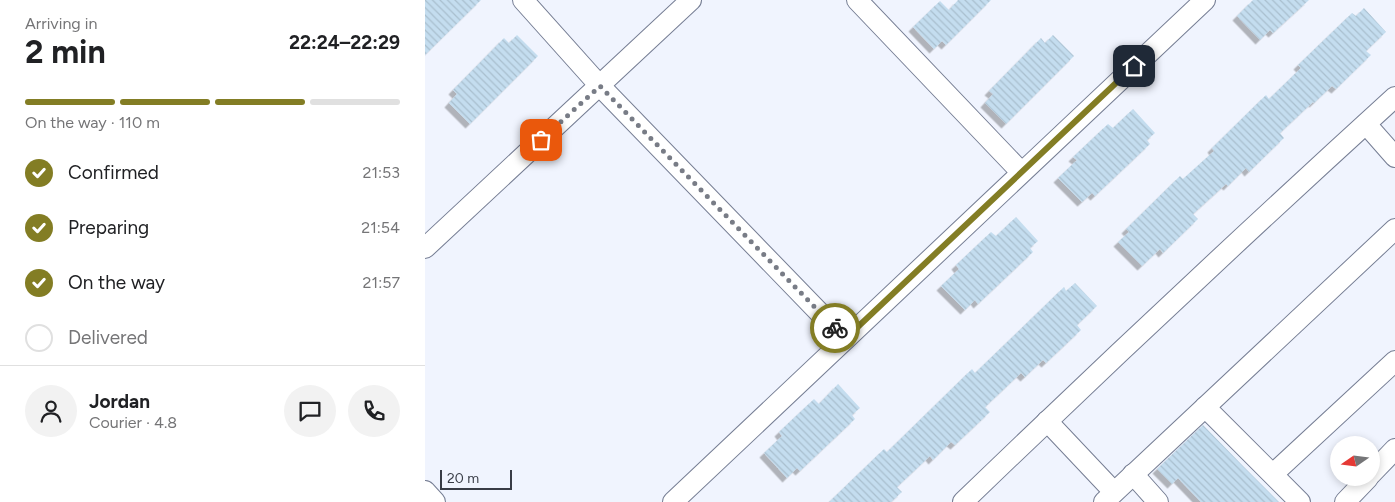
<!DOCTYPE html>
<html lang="en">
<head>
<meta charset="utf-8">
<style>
  body { margin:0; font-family:Figtree,sans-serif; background:#f2f2f2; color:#202124; height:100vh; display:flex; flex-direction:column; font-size:19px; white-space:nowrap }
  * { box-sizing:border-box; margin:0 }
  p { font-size:16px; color:#757577 }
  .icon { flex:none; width:28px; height:28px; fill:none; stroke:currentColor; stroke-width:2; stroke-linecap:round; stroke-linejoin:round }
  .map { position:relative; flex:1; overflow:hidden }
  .panel { display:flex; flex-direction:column; background:#fff; width:425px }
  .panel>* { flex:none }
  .needle { width:32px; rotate:256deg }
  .tools { position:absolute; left:905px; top:436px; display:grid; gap:10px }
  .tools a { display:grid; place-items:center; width:50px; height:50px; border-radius:50%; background:#fff; box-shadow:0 2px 8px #0003; font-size:25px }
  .scale { position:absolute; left:15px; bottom:12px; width:72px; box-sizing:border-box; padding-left:5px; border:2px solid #383c46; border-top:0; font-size:14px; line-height:18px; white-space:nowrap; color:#383c46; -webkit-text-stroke:4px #f0f4fe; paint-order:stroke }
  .pin { position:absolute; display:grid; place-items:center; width:42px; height:42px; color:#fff; margin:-21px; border-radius:10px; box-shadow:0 2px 8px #0006 }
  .courier { position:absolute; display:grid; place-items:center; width:50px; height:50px; margin:-25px; border:4px solid #837d24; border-radius:50%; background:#fff; color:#222; box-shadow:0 1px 6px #0007 }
  .summary em { font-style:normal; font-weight:700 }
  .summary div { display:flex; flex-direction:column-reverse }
  .summary { display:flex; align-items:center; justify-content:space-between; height:85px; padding:0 25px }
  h1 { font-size:32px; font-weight:700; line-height:38px }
  .bar { display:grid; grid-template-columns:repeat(4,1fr); gap:8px 5px; align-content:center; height:60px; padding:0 25px }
  .bar i { height:6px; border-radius:4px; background:#e0e0e0 }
  .bar .selected { background:#837d24 }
  .bar p { grid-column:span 4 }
  .line { display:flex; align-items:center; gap:12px; padding:0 25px; border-top:1px solid #e0e0e0 }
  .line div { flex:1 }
  .round { display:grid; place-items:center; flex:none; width:52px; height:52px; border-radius:26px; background:#f2f2f2 }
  ol { padding:0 25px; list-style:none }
  li { display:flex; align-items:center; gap:15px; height:55px }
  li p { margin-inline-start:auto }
  li .icon { padding:5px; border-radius:50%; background:#837d24; color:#fff; stroke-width:4 }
  li:last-child { color:#757577 }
  li i { width:28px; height:28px; border:2px solid #e0e0e0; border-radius:50% }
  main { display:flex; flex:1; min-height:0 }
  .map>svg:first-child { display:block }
  .building { fill:url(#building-back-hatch); filter:url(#shadow) }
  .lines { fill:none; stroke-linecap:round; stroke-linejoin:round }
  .minor-casing { stroke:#767e94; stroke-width:22 }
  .minor { stroke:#fff; stroke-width:20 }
  .done { stroke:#787c86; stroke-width:5; stroke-dasharray:0 9 }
  .route { stroke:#837d24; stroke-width:6 }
</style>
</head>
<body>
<main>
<section class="panel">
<div class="summary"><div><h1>2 min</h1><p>Arriving in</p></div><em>22:24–22:29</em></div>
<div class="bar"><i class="selected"></i><i class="selected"></i><i class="selected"></i><i></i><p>On the way · 110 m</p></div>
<ol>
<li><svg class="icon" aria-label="check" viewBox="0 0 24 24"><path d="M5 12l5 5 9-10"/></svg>Confirmed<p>21:53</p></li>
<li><svg class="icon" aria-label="check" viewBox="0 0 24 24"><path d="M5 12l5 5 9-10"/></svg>Preparing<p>21:54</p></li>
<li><svg class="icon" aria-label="check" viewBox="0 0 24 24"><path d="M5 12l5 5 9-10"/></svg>On the way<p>21:57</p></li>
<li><i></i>Delivered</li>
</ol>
<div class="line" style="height:90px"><a class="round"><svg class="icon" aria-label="person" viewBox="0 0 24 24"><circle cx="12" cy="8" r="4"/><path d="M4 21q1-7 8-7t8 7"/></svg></a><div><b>Jordan</b><p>Courier · 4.8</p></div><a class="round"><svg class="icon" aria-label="chat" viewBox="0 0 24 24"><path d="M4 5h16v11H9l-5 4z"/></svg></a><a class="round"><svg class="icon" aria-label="phone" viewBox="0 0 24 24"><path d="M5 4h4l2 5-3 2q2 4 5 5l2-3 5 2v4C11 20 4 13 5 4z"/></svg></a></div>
</section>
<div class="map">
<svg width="970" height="502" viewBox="0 0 970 502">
  <defs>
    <pattern id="building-back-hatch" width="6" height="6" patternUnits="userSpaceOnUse" patternTransform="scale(1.25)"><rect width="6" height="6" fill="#c4ddef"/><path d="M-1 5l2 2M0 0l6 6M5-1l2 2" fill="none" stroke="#a9bfce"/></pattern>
    <filter id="shadow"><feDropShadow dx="-4.5" dy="4.5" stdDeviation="0" flood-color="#0004"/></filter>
  </defs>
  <rect width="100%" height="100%" fill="#f0f4fe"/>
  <g class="building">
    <path d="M 0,0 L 56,0 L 0,55 Z"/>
    <path d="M 533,0 L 566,0 L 521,45 L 517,41 L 509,49 L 488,27 L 515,1 L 524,10 Z"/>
    <path d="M 828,0 L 884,0 L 848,33 L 845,30 L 835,40 L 812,16 Z"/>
    <path d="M 939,8 L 961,32 L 941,51 L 946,55 L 911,89 L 907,86 L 889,103 L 888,102 L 855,133 L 859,138 L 824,172 L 821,168 L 803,186 L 801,184 L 768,214 L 773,219 L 738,253 L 735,249 L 717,266 L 693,242 L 704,232 L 701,229 L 755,176 L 758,179 L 789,151 L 787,148 L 841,95 L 844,99 L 876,68 L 873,65 L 927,13 L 931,16 Z"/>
    <path d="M 92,35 L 113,56 L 45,124 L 24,103 L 32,94 L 28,90 L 79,38 L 84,43 Z"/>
    <path d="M 628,35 L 649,56 L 581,124 L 560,103 L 568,94 L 564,91 L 616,38 L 620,43 Z"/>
    <path d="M 708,109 L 730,133 L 722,140 L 725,144 L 670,196 L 667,193 L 657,202 L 633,178 L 652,160 L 648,157 L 683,124 L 688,128 Z"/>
    <path d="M 591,217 L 613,241 L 605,248 L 608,252 L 553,304 L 550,300 L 540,310 L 516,286 L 534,269 L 531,265 L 566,232 L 571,236 Z"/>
    <path d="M 650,283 L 672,306 L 652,325 L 656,330 L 621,363 L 618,360 L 600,377 L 596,373 L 560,407 L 565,412 L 530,445 L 526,442 L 508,460 L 505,456 L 472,487 L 477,492 L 466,502 L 404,502 L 459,449 L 462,452 L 547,369 L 550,373 L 639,287 L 641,291 Z"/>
    <path d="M 413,384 L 435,408 L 427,415 L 430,419 L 375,471 L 372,468 L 362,478 L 339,453 L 357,436 L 354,432 L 389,399 L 394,404 Z"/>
    <path d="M 778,425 L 818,466 L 854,502 L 776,502 L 753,478 L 747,484 L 732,469 Z"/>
  </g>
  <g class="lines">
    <g class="minor-casing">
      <g id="minor">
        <path d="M 98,0 L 175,86 L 420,339"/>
        <path d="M 432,0 L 596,172"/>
        <path d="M 941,124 L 970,157"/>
        <path d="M 0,248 L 266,0"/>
        <path d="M 780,407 L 875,502"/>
        <path d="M 622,421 L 689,492"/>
        <path d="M 708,474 L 733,502"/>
        <path d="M 848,474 L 970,361"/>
        <path d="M 946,474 L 970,449"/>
        <path d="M 0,491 L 10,502"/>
        <path d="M 248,502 L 780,0"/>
        <path d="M 538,502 C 680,365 824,230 970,97"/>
        <path d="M 679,502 L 970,229"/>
        <path d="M 920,502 L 943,478"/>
      </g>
    </g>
    <use href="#minor" class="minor"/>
  </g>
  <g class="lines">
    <path class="done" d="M 116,140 L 175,86 L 410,328"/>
    <path class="route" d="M 410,328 L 420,339 L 709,66"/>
  </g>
</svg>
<div class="tools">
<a><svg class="needle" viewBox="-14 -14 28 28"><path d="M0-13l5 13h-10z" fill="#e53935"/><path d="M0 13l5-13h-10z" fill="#757577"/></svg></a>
</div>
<div class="scale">20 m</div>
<div class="pin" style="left:116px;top:140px;background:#ea580c"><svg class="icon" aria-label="bag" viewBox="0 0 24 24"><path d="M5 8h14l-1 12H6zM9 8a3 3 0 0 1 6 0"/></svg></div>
<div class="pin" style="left:709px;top:66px;background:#1f2937"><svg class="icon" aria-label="home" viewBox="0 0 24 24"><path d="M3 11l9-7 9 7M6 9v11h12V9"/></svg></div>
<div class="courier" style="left:410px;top:328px"><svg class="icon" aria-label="bike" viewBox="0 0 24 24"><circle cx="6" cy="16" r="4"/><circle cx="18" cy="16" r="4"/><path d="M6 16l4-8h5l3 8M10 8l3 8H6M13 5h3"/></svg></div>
</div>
</main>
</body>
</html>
